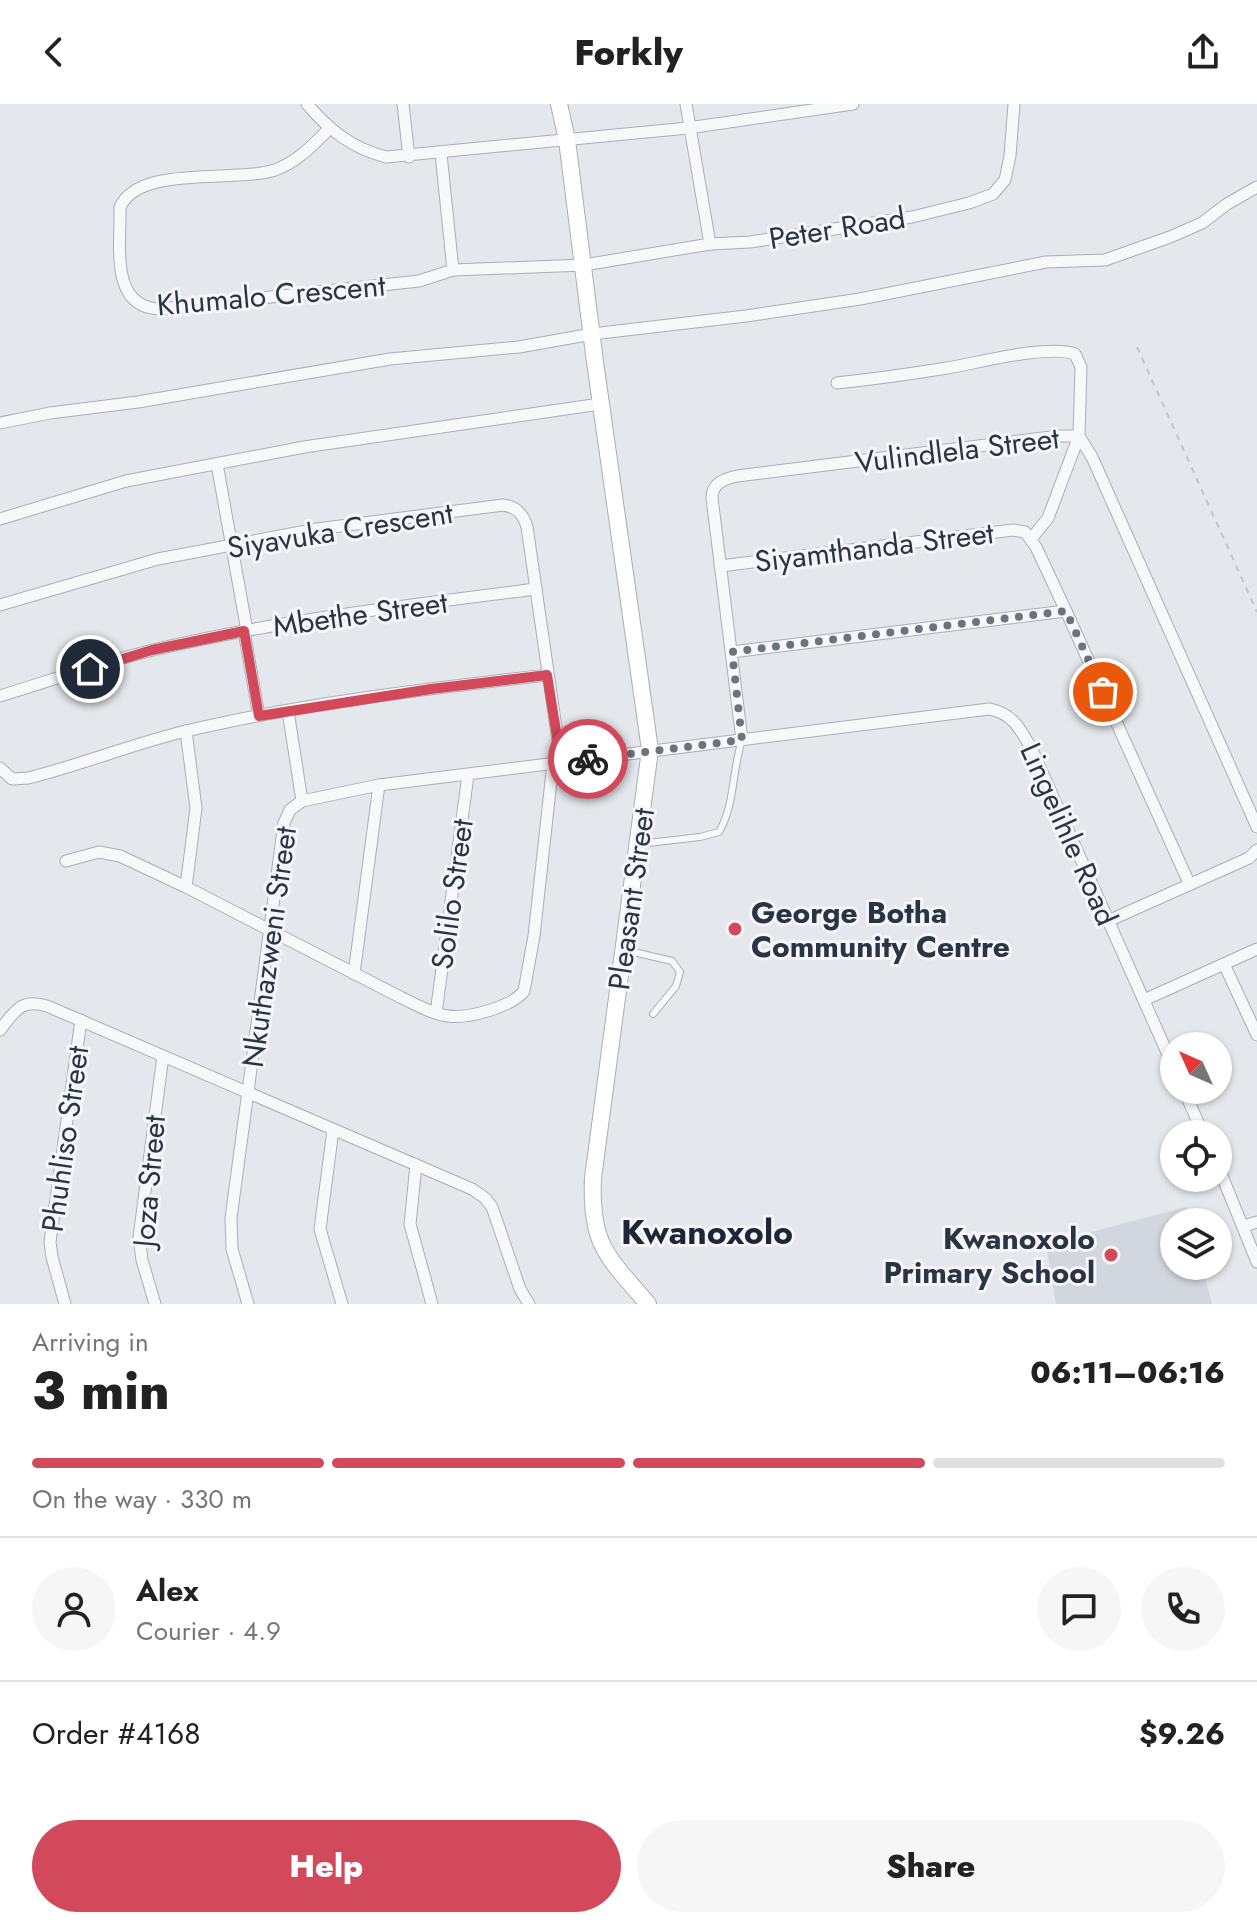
<!DOCTYPE html>
<html lang="en">
<head>
<meta charset="utf-8">
<style>
  body { margin:0; font-family:Jost,sans-serif; background:#f6f6f6; color:#222; height:100vh; display:flex; flex-direction:column; font-size:30px; white-space:nowrap }
  * { box-sizing:border-box; margin:0 }
  p { font-size:26px; color:#767676 }
  .icon { flex:none; width:44px; height:44px; fill:none; stroke:currentColor; stroke-width:2; stroke-linecap:round; stroke-linejoin:round }
  .map { position:relative; height:1200px; overflow:hidden }
  .side { display:flex; flex-direction:column; background:#fff; flex:1 }
  .side>* { flex:none }
  .needle { width:52px; rotate:315deg }
  .fabs { position:absolute; left:1160px; top:928px; display:grid; gap:16px }
  .fabs a { display:grid; place-items:center; width:72px; height:72px; border-radius:50%; background:#fff; box-shadow:0 2px 6px #0004; font-size:40px }
  .pin { position:absolute; display:grid; place-items:center; width:68px; height:68px; color:#fff; margin:-34px; border:4px solid #fff; border-radius:50%; box-shadow:0 2px 8px #0007 }
  .courier { position:absolute; display:grid; place-items:center; width:80px; height:80px; margin:-40px; border:6px solid #d1495b; border-radius:50%; background:#fff; color:#222; box-shadow:0 2px 10px #0007 }
  .overview em { font-style:normal; font-weight:800 }
  .overview div { display:flex; flex-direction:column-reverse }
  .overview { display:flex; align-items:center; justify-content:space-between; height:136px; padding:0 32px }
  h1 { font-size:52px; font-weight:800; line-height:60px }
  .bar { display:grid; grid-template-columns:repeat(4,1fr); gap:12px 8px; align-content:center; height:96px; padding:0 32px }
  .bar i { height:10px; border-radius:6px; background:#e0e0e0 }
  .bar .selected { background:#d1495b }
  .bar p { grid-column:span 4 }
  .line { display:flex; align-items:center; gap:20px; padding:0 32px; border-top:2px solid #e0e0e0 }
  .line div { flex:1 }
  .round { display:grid; place-items:center; flex:none; width:84px; height:84px; border-radius:42px; background:#f6f6f6 }
  .button { display:flex; gap:16px; margin-top:auto; padding:16px 32px }
  .button a { flex:1; height:92px; border-radius:48px; background:#d1495b; color:#fff; font-size:32px; font-weight:800; line-height:92px; text-align:center }
  .button a+a { background:#f6f6f6; color:#222 }
  header { display:flex; justify-content:space-between; align-items:center; height:104px; padding:0 32px; background:#fff; font-size:36px; font-weight:800 }
  .map>svg:first-child { display:block }
  .built { fill:#d2d6de }
  .lines { fill:none; stroke-linecap:round; stroke-linejoin:round }
  .lane-casing { stroke:#a9aeb7; stroke-width:8 }
  .street-casing { stroke:#a9aeb7; stroke-width:13 }
  .secondary-casing { stroke:#a9aeb7; stroke-width:18 }
  .path { stroke:#c2c5cb; stroke-width:2; stroke-dasharray:6 6; stroke-linecap:butt }
  .lane { stroke:#f7f8fa; stroke-width:6 }
  .street { stroke:#f7f8fa; stroke-width:11 }
  .secondary { stroke:#fff; stroke-width:16 }
  .done { stroke:#6c737f; stroke-width:8; stroke-dasharray:0 14.4 }
  .route { stroke:#d1495b; stroke-width:10 }
  .poi-dot { fill:#d1495b; stroke:#f4f6f9; stroke-width:3 }
  .labels { text-anchor:middle; dominant-baseline:central; stroke-width:6; stroke-linejoin:round; paint-order:stroke }
  .street-label { font-size:30px; fill:#2b3445; stroke:#f4f6f9 }
  .poi-label { font-size:30px; font-weight:bold; fill:#2b3445; stroke:#f4f6f9; text-anchor:start }
  .quarter-label { font-size:34px; font-weight:bold; fill:#1d2536; stroke:#f4f6f9 }
</style>
</head>
<body>
<header><svg class="icon" aria-label="back" viewBox="0 0 24 24"><path d="M15 5l-7 7 7 7"/></svg>Forkly<svg class="icon" aria-label="share" viewBox="0 0 24 24"><path d="M12 15V3M7 8l5-5 5 5M5 13v7h14v-7"/></svg></header>
<div class="map">
<svg width="1257" height="1200" viewBox="0 0 1257 1200">
  <rect width="100%" height="100%" fill="#e4e7ec"/>
  <path class="built" d="M 1186,1103 L 1190,1118 L 1174,1118 L 1174,1162 L 1202,1162 L 1212,1200 L 1056,1200 L 1046,1140 Z"/>
  <g class="lines">
    <g class="lane-casing">
      <g id="lane">
        <path d="M 639,740 L 700,733 L 719,728 C 735,701 732,666 742,636"/>
        <path d="M 625,846 L 672,857 L 680,868 L 676,882 L 653,910"/>
      </g>
    </g>
    <g class="street-casing">
      <g id="street">
        <path d="M 307,0 C 330,27 352,44 386,53 L 688,24 L 853,0"/>
        <path d="M 403,0 L 409,53"/>
        <path d="M 686,0 L 710,140"/>
        <path d="M 329,25 C 313,41 297,58 275,66 C 235,79 140,60 120,103 C 121,140 109,204 160,205 L 419,177 L 453,166 L 584,161 L 710,140 L 750,138 L 912,113 L 969,99 L 993,90 L 1005,76 L 1010,52 L 1014,0"/>
        <path d="M 441,50 L 453,166"/>
        <path d="M 837,279 C 874,275 910,270 947,264 C 977,259 1049,240 1075,250 L 1081,263 L 1079,332 L 1048,414 L 1031,435"/>
        <path d="M 0,319 L 50,309 L 138,298 L 390,255 L 519,243 L 592,230 L 746,212 L 860,195 L 1046,158 L 1105,156 L 1170,133 L 1202,119 L 1227,100 L 1257,83"/>
        <path d="M 217,360 L 247,527"/>
        <path d="M 0,415 L 126,377 L 304,343 L 600,300"/>
        <path d="M 720,462 L 1013,426 L 1025,428 L 1036,443 L 1066,507 L 1189,779"/>
        <path d="M 0,501 L 158,455 L 317,425 L 503,401 C 517,403 523,410 527,423 L 561,658"/>
        <path d="M 244,527 L 259,612"/>
        <path d="M 732,548 L 1066,507"/>
        <path d="M 0,592 C 52,576 104,558 157,545 C 282,516 409,501 536,485"/>
        <path d="M 288,607 L 302,697"/>
        <path d="M 186,627 L 196,704 L 186,783"/>
        <path d="M 742,636 L 712,394 C 712,379 724,375 737,372 L 1059,332 L 1079,332 L 1092,353 L 1257,723"/>
        <path d="M 0,664 L 12,675 L 28,674 C 81,661 132,640 186,627 C 304,599 426,585 547,571"/>
        <path d="M 66,757 L 99,748 L 120,752 L 186,783 L 402,894 C 417,901 432,910 448,912 C 467,915 512,903 524,887 L 534,832 L 553,659"/>
        <path d="M 1108,817 L 1249,754 L 1257,746"/>
        <path d="M 1224,860 L 1257,931"/>
        <path d="M 354,870 L 379,681"/>
        <path d="M 1144,896 L 1257,845"/>
        <path d="M 436,909 L 468,671"/>
        <path d="M 0,926 C 15,907 21,894 47,902 L 472,1085 L 485,1094 L 492,1103 L 520,1185 L 529,1200"/>
        <path d="M 1184,986 L 1203,1030"/>
        <path d="M 333,1026 L 320,1125 L 342,1200"/>
        <path d="M 416,1061 L 410,1120 L 432,1200"/>
        <path d="M 1218,1062 L 1257,1158"/>
        <path d="M 1244,1122 L 1257,1118"/>
        <path d="M 65,1200 L 52,1153 L 50,1138 L 81,916"/>
        <path d="M 155,1200 L 142,1156 L 139,1133 L 163,952"/>
        <path d="M 248,1200 L 232,1145 L 231,1114 L 284,719 L 290,706 L 302,697 L 379,681 L 989,605 C 1014,609 1022,628 1033,648 L 1174,964"/>
      </g>
    </g>
    <g class="secondary-casing">
      <path id="secondary" d="M 559,0 L 567,36 L 595,258 L 650,646 L 593,1074 C 590,1141 607,1152 648,1200"/>
    </g>
    <path class="path" d="M 1137,243 L 1257,508"/>
    <use href="#lane" class="lane"/>
    <use href="#street" class="street"/>
    <use href="#secondary" class="secondary"/>
  </g>
  <g class="lines">
    <path class="done" d="M 588,655 L 742,636 L 732,548 L 1066,507 L 1103,588"/>
    <path class="route" d="M 90,565 L 152,546 L 244,527 L 259,612 L 431,585 L 547,571 L 561,658 L 588,655"/>
  </g>
  <g class="poi-dot">
    <circle cx="735" cy="825" r="8"/>
    <circle cx="1111" cy="1151" r="8"/>
  </g>
  <g class="labels">
    <g class="street-label">
      <text transform="translate(837 124) rotate(-9)">Peter Road</text>
      <text transform="translate(271 191) rotate(-5)">Khumalo Crescent</text>
      <text transform="translate(957 346) rotate(-7)">Vulindlela Street</text>
      <text transform="translate(340 426) rotate(-9)">Siyavuka Crescent</text>
      <text transform="translate(874 443) rotate(-7)">Siyamthanda Street</text>
      <text transform="translate(360 510) rotate(-8)">Mbethe Street</text>
      <text transform="translate(1069 730) rotate(66)">Lingelihle Road</text>
      <text transform="translate(452 790) rotate(-82)">Solilo Street</text>
      <text transform="translate(631 795) rotate(-82)">Pleasant Street</text>
      <text transform="translate(269 843) rotate(-82)">Nkuthazweni Street</text>
      <text transform="translate(65 1035) rotate(-82)">Phuhliso Street</text>
      <text transform="translate(149 1077) rotate(-85)">Joza Street</text>
    </g>
    <g class="poi-label">
      <text x="751" y="808">George Botha<tspan x="751" dy="34">Community Centre</tspan></text>
      <text x="1095" y="1134" text-anchor="end">Kwanoxolo<tspan x="1095" dy="34">Primary School</tspan></text>
    </g>
    <g class="quarter-label">
      <text x="707" y="1128">Kwanoxolo</text>
    </g>
  </g>
</svg>
<div class="fabs">
<a><svg class="needle" viewBox="-14 -14 28 28"><path d="M0-13l5 13h-10z" fill="#e53935"/><path d="M0 13l5-13h-10z" fill="#767676"/></svg></a>
<a><svg class="icon" aria-label="locate" viewBox="0 0 24 24"><circle cx="12" cy="12" r="6"/><path d="M12 2v4M12 18v4M2 12h4M18 12h4"/></svg></a>
<a><svg class="icon" aria-label="layers" viewBox="0 0 24 24"><path d="M12 4l9 5-9 5-9-5zM3 14l9 5 9-5"/></svg></a>
</div>
<div class="pin" style="left:1103px;top:588px;background:#ea580c"><svg class="icon" aria-label="bag" viewBox="0 0 24 24"><path d="M5 8h14l-1 12H6zM9 8a3 3 0 0 1 6 0"/></svg></div>
<div class="pin" style="left:90px;top:565px;background:#1f2937"><svg class="icon" aria-label="home" viewBox="0 0 24 24"><path d="M3 11l9-7 9 7M6 9v11h12V9"/></svg></div>
<div class="courier" style="left:588px;top:655px"><svg class="icon" aria-label="bike" viewBox="0 0 24 24"><circle cx="6" cy="16" r="4"/><circle cx="18" cy="16" r="4"/><path d="M6 16l4-8h5l3 8M10 8l3 8H6M13 5h3"/></svg></div>
</div>
<section class="side">
<div class="overview"><div><h1>3 min</h1><p>Arriving in</p></div><em>06:11–06:16</em></div>
<div class="bar"><i class="selected"></i><i class="selected"></i><i class="selected"></i><i></i><p>On the way · 330 m</p></div>
<div class="line" style="height:144px"><a class="round"><svg class="icon" aria-label="person" viewBox="0 0 24 24"><circle cx="12" cy="8" r="4"/><path d="M4 21q1-7 8-7t8 7"/></svg></a><div><b>Alex</b><p>Courier · 4.9</p></div><a class="round"><svg class="icon" aria-label="chat" viewBox="0 0 24 24"><path d="M4 5h16v11H9l-5 4z"/></svg></a><a class="round"><svg class="icon" aria-label="phone" viewBox="0 0 24 24"><path d="M5 4h4l2 5-3 2q2 4 5 5l2-3 5 2v4C11 20 4 13 5 4z"/></svg></a></div>
<div class="line" style="height:104px"><div>Order #4168</div><b>$9.26</b></div>
<div class="button"><a>Help</a><a>Share</a></div>
</section>
</body>
</html>
